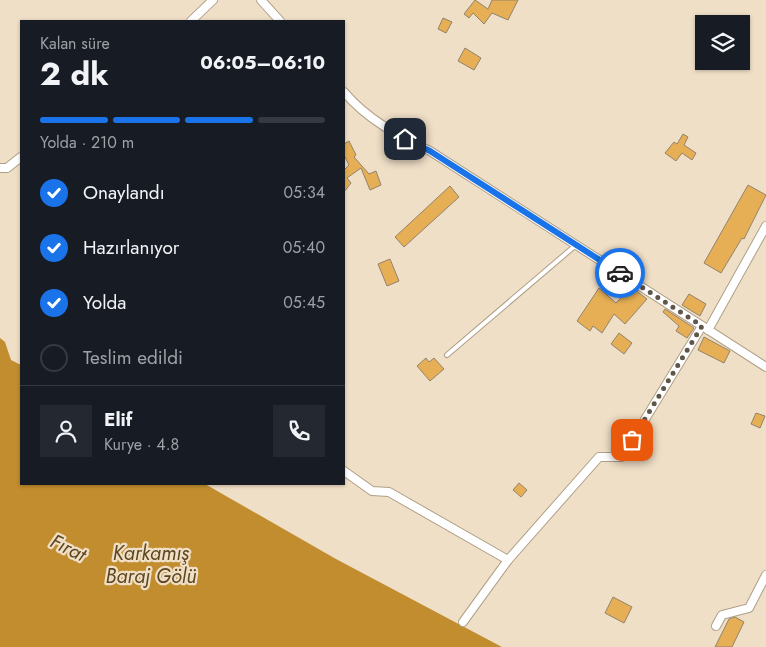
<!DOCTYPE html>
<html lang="tr">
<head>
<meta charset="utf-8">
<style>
  body { margin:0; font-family:Jost,sans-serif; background:#242831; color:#f1f3f6; height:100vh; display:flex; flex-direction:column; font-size:19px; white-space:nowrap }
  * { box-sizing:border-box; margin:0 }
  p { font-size:16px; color:#9ea1a6 }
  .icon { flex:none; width:28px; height:28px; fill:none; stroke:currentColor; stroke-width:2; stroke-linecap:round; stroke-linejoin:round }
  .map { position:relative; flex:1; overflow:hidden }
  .panel { position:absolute; left:20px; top:20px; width:325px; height:465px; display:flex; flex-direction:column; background:#171b24; border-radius:0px; box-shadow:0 1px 4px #0004 }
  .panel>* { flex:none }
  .buttons { position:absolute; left:695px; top:15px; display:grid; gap:10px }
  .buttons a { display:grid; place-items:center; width:55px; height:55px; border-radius:0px; background:#171b24; box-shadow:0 1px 4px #0004; font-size:25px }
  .pin { position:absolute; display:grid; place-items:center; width:42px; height:42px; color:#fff; margin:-21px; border-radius:10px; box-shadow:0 2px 8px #0006 }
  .courier { position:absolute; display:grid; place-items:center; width:50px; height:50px; margin:-25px; border:4px solid #1a73e8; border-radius:50%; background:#fff; color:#222; box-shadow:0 1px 6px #0007 }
  .overview em { font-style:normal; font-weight:700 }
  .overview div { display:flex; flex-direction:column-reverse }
  .overview { display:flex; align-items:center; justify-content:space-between; height:85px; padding:0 20px }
  h1 { font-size:32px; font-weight:700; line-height:38px }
  .bar { display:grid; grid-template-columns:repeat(4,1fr); gap:8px 5px; align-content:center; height:60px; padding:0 20px }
  .bar i { height:6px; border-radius:4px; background:#363941 }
  .bar .active { background:#1a73e8 }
  .bar p { grid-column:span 4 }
  .line { display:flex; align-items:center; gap:12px; padding:0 20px; border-top:1px solid #363941 }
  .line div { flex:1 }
  .round { display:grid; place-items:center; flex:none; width:52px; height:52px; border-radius:0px; background:#242831 }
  ol { padding:0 20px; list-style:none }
  li { display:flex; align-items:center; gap:15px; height:55px }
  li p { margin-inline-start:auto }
  li .icon { padding:5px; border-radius:50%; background:#1a73e8; color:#fff; stroke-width:4 }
  li:last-child { color:#9ea1a6 }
  li i { width:28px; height:28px; border:2px solid #363941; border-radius:50% }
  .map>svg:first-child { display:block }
  .water { fill:#c28d2e }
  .building { fill:#e6af55; stroke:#92836c }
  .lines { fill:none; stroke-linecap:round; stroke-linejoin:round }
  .service-casing { stroke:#af9f87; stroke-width:6 }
  .minor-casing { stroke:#af9f87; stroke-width:10 }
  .service { stroke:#fff; stroke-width:4 }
  .minor { stroke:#fff; stroke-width:8 }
  .done { stroke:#5f5548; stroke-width:5; stroke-dasharray:0 9 }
  .route { stroke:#1a73e8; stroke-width:6 }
  .labels { text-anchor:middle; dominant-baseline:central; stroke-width:4.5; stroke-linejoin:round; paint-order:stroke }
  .water-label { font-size:20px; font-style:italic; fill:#5d4620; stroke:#f0dfc7 }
</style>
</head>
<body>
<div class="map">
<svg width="766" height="647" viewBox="0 0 766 647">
  <rect width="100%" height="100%" fill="#f0dfc7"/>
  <path class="water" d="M 0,338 L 5,342 L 11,360 L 21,365 L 21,484 L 205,484 L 336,559 L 502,647 L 0,647 Z"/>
  <g class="building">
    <path d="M 475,0 L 488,9 L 492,0 L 518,0 L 508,20 L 492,13 L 484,24 L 473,13 L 469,18 L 464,14 Z"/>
    <path d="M 443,18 L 452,22 L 446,33 L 438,29 Z"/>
    <path d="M 465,48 L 481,58 L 474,70 L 458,61 Z"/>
    <path d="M 683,134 L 688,137 L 684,145 L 696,153 L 692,160 L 682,153 L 676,161 L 665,153 L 674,142 L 677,144 Z"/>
    <path d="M 349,141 L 356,155 L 354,157 L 369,174 L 376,171 L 381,185 L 370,190 L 361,168 L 347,178 L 351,183 L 344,192 L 344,170 L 349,165 L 344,155 L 344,144 Z"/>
    <path d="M 748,185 L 766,195 L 744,239 L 742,238 L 721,273 L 704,263 Z"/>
    <path d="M 450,186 L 459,197 L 404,247 L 395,237 Z"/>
    <path d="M 390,259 L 399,281 L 387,286 L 378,264 Z"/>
    <path d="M 631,287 L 647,299 L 625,324 L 614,314 L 602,333 L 593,326 L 590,331 L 577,321 L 599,288 L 616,303 Z"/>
    <path d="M 689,294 L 706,304 L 700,316 L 682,305 Z"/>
    <path d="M 665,309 L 694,328 L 687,338 L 676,331 L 679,326 L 663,312 Z"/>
    <path d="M 619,333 L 632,343 L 624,354 L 611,344 Z"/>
    <path d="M 704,337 L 730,351 L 724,363 L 698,350 Z"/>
    <path d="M 426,358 L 429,362 L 434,358 L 444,369 L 430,381 L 417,366 Z"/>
    <path d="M 756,413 L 765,416 L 760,428 L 751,424 Z"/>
    <path d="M 519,483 L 527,490 L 521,497 L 513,490 Z"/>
    <path d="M 613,597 L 632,607 L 624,623 L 605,613 Z"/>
    <path d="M 735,617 L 744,622 L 732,647 L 715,647 L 729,619 Z"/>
  </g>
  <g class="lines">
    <g class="service-casing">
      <path id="service" d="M 447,355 L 576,245"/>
    </g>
    <g class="minor-casing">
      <g id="minor">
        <path d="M 261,0 L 280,21"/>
        <path d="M 191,21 L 213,0"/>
        <path d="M 344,92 C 368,120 397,135 430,151 L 766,367"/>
        <path d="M 0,168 L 7,168 L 21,157"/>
        <path d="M 708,330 L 766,226"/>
        <path d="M 344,471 L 372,491 L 389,492 L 508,560"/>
        <path d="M 463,622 L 508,560 L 599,457 L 622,457 L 702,326"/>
        <path d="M 716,626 L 722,615 L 749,608 L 766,575"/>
      </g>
    </g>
    <use href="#service" class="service"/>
    <use href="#minor" class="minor"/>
  </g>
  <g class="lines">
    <path class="done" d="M 620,273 L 702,326 L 632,440"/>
    <path class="route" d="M 405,139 L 430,151 L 620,273"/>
  </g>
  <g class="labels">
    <g class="water-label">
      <text transform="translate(68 548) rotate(26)">Fırat</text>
      <text x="151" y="553">Karkamış<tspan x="151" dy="23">Baraj Gölü</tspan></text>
    </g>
  </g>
</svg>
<div class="buttons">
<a><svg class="icon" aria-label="layers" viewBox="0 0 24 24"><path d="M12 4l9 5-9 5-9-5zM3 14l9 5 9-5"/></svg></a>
</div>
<div class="pin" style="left:632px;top:440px;background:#ea580c"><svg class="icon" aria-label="bag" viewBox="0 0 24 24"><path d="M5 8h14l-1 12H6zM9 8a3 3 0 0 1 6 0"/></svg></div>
<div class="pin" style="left:405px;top:139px;background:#1f2937"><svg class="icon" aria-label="home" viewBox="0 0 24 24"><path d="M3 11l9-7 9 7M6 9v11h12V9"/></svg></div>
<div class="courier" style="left:620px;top:273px"><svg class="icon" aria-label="car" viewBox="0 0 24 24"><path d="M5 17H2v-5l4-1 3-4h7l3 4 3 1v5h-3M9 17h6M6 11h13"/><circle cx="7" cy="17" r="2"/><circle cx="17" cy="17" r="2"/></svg></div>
<section class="panel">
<div class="overview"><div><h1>2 dk</h1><p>Kalan süre</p></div><em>06:05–06:10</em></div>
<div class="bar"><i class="active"></i><i class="active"></i><i class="active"></i><i></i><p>Yolda · 210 m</p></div>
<ol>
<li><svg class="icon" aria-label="check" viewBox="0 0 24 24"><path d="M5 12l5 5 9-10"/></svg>Onaylandı<p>05:34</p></li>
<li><svg class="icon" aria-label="check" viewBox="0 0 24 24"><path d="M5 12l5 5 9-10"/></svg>Hazırlanıyor<p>05:40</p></li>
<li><svg class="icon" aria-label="check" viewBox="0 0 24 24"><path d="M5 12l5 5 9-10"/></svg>Yolda<p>05:45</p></li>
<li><i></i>Teslim edildi</li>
</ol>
<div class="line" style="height:90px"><a class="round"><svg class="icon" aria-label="person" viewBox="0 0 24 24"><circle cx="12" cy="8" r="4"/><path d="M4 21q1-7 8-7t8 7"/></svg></a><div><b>Elif</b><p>Kurye · 4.8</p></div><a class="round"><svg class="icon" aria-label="phone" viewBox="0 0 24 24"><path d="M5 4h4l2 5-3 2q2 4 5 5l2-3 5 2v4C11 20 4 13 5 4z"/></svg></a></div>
</section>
</div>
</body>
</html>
